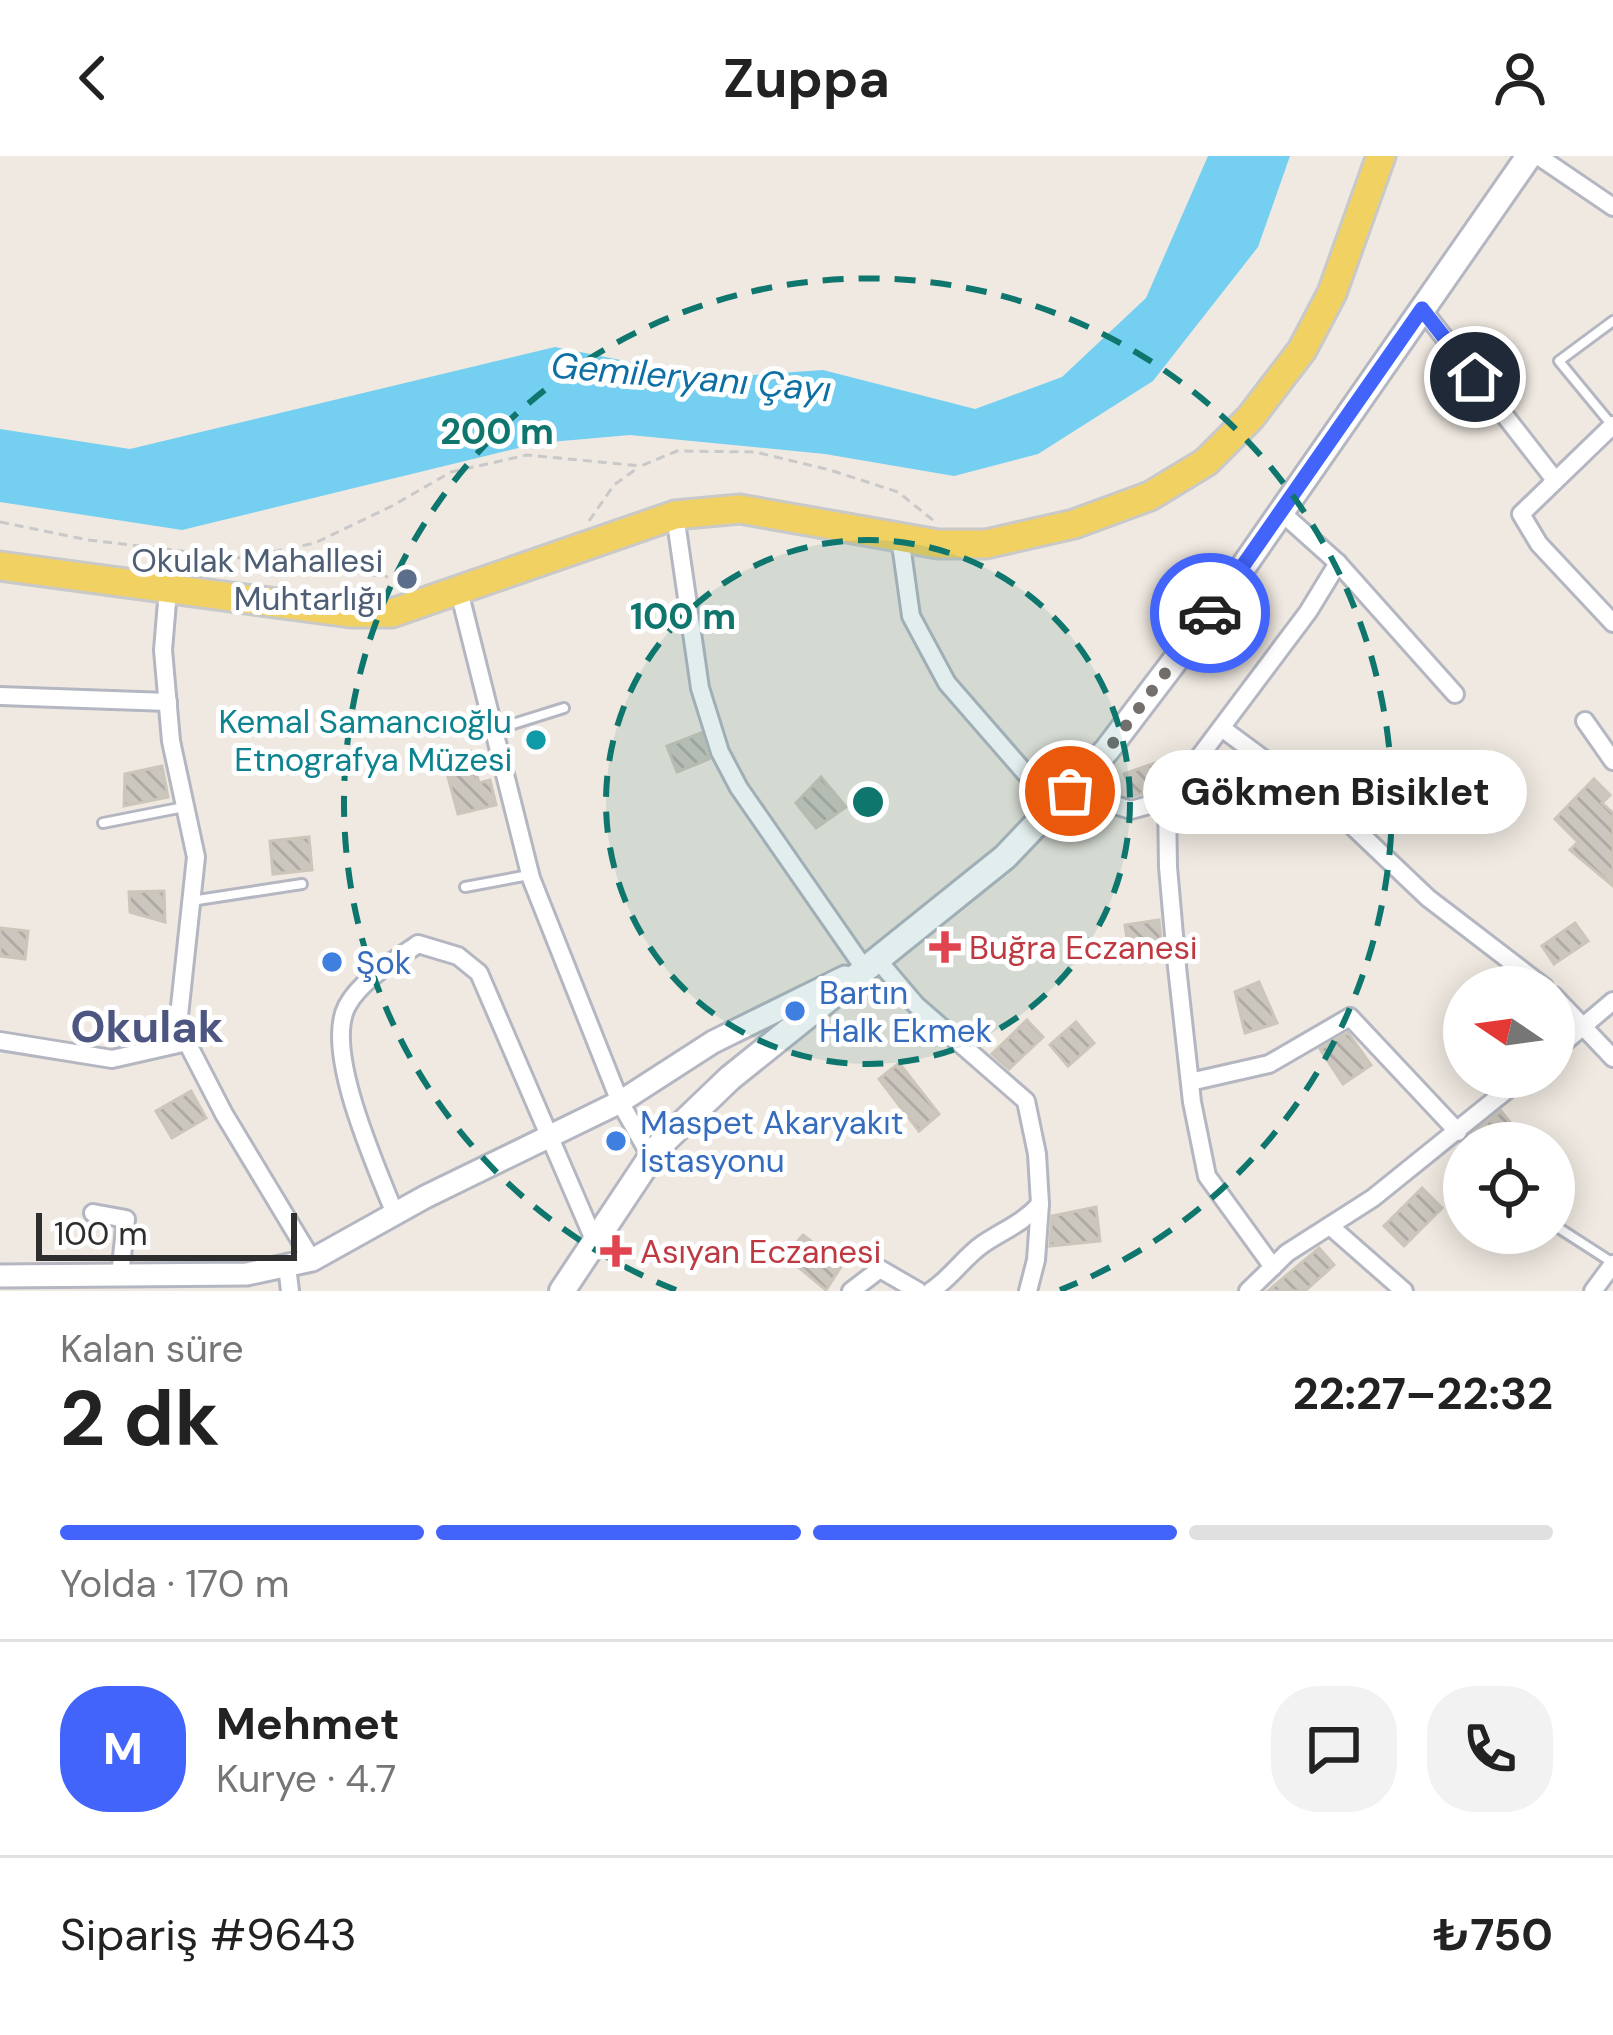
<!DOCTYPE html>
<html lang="tr">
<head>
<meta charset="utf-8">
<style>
  body { margin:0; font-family:"DM Sans",sans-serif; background:#f2f2f2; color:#222; height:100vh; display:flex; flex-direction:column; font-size:45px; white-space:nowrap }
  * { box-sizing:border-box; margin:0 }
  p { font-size:39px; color:#767676 }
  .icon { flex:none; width:66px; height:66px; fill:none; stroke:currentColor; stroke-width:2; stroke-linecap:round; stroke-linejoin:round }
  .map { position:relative; height:1135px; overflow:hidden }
  .side { display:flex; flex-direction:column; background:#fff; flex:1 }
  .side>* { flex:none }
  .needle { width:78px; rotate:283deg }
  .fabs { position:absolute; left:1443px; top:810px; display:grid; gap:24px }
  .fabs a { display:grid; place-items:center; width:132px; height:132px; border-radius:50%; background:#fff; box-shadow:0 6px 30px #0003; font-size:60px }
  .scale { position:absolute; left:36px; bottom:30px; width:261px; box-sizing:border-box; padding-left:12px; border:6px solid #2e2e2e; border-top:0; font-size:33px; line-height:42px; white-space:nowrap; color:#2e2e2e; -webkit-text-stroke:9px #fff; paint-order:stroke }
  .pin { position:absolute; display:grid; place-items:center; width:102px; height:102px; color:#fff; margin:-51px; border:6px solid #fff; border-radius:50%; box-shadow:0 3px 12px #0007 }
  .courier { position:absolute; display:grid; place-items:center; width:120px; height:120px; margin:-60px; border:9px solid #4264fb; border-radius:50%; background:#fff; color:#222; box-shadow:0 3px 15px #0007 }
  .bubble { position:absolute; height:84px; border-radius:42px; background:#fff; box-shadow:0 6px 30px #0003; font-size:39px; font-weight:700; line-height:84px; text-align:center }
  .headline em { font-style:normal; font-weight:700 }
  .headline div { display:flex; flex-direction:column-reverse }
  .headline { display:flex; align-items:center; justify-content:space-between; height:204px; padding:0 60px }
  h1 { font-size:78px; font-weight:700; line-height:90px }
  .bar { display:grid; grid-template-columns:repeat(4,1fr); gap:18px 12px; align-content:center; height:144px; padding:0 60px }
  .bar i { height:15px; border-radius:9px; background:#e0e0e0 }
  .bar .current { background:#4264fb }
  .bar p { grid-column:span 4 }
  .line { display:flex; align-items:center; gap:30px; padding:0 60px; border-top:3px solid #e0e0e0 }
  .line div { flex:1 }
  .round { display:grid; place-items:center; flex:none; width:126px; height:126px; border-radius:48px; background:#f2f2f2 }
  header { display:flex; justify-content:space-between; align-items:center; height:156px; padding:0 60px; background:#fff; font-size:54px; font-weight:700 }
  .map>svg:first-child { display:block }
  .water { fill:#75cff0 }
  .building { fill:url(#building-back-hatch); stroke:#cbc5ba; stroke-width:3 }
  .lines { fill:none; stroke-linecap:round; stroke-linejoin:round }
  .service-casing { stroke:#b4b7c1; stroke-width:14 }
  .minor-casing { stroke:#b4b7c1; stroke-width:22 }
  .tertiary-casing { stroke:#b4b7c1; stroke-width:27 }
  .secondary-casing { stroke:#b4b7c1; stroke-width:30 }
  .primary-casing { stroke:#c9c9c9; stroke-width:33 }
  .path { stroke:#c9c9c9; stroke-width:3; stroke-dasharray:9 6; stroke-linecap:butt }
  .service { stroke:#fff; stroke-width:8 }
  .minor { stroke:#fff; stroke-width:16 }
  .tertiary { stroke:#fff; stroke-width:21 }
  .secondary { stroke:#fff; stroke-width:24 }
  .primary { stroke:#f2d163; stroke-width:27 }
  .done { stroke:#726f6d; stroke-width:12; stroke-dasharray:0 21.6 }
  .route { stroke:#4264fb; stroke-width:15 }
  .ring { fill:none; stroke:#0f766e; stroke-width:6; stroke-dasharray:21 15 }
  .service-dot { fill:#5c6f8a; stroke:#fff; stroke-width:4.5 }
  .culture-dot { fill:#0f9aa8; stroke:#fff; stroke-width:4.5 }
  .health-dot { fill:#e0444e; stroke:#fff; stroke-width:4.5 }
  .shop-dot { fill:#3f7fe0; stroke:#fff; stroke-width:4.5 }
  .labels { text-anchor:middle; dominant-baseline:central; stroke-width:10; stroke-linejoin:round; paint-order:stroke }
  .service-label { font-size:33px; fill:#4e5e75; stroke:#fff; text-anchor:end }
  .culture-label { font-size:33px; fill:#0d838f; stroke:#fff; text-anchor:end }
  .health-label { font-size:33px; fill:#be3a42; stroke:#fff; text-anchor:start }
  .shop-label { font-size:33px; fill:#366cbe; stroke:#fff; text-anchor:start }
  .water-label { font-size:36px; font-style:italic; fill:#0d6fa3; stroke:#fff }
  .district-label { font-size:45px; font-weight:bold; fill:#4d5680; stroke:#fff }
  .centre { fill:#0f766e; stroke:#fff; stroke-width:6 }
  .ring-label { font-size:36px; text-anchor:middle; font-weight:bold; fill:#0f766e; stroke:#fff; stroke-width:10; stroke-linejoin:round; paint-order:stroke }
</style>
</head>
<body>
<header><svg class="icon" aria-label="back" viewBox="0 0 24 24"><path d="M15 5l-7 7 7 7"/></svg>Zuppa<svg class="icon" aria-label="person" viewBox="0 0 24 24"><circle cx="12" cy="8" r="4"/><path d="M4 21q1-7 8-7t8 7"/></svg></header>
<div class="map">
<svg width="1613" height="1135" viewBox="0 0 1613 1135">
  <defs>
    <pattern id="building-back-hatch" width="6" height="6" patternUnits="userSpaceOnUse" patternTransform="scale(3)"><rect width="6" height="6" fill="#cbc7bf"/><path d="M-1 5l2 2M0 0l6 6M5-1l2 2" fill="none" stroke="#afaba4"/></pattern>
  </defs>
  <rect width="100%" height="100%" fill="#efe9e1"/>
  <path class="water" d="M 1208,0 L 1290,0 L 1258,91 L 1153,225 L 1038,298 L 954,320 L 825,298 L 630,279 L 539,287 L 182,374 L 0,346 L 0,273 L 130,293 L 555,191 L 711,222 L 823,214 L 975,253 L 1062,221 L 1146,142 Z"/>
  <g class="building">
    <path d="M 701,577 L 709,603 L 677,616 L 667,590 Z"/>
    <path d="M 471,595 L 479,627 L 490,624 L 496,649 L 458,658 L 443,602 Z"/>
    <path d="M 1155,607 L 1163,628 L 1159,633 L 1133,640 L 1124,618 Z"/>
    <path d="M 162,610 L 168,641 L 124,650 L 125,618 Z"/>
    <path d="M 821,621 L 846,651 L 816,672 L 796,647 Z"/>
    <path d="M 1594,623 L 1610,639 L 1602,647 L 1613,657 L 1613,730 L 1570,694 L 1578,686 L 1555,663 Z"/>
    <path d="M 309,681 L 312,714 L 273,718 L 270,685 Z"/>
    <path d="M 164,735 L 165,766 L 130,756 L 129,736 Z"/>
    <path d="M 1159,764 L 1162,793 L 1129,797 L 1125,769 Z"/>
    <path d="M 1575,767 L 1588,785 L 1554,808 L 1542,790 Z"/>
    <path d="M 0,772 L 28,775 L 25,803 L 0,800 Z"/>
    <path d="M 1259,826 L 1277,867 L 1245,877 L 1235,836 Z"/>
    <path d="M 1027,864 L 1043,881 L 1009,913 L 992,898 Z"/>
    <path d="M 1076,866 L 1094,887 L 1068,910 L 1050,889 Z"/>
    <path d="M 1348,877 L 1371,909 L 1343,928 L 1320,893 Z"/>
    <path d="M 899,907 L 939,958 L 919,975 L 879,923 Z"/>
    <path d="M 191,935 L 206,962 L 172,982 L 156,955 Z"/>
    <path d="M 1501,955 L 1521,980 L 1513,987 L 1481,987 L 1473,977 Z"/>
    <path d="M 1422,1032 L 1442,1052 L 1404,1090 L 1384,1070 Z"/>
    <path d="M 1096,1051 L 1100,1085 L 1050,1090 L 1052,1060 Z"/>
    <path d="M 803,1079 L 842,1109 L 826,1134 L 785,1100 Z"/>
    <path d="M 1319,1092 L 1334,1109 L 1305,1135 L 1268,1135 Z"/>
  </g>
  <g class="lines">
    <g class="service-casing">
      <g id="service">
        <path d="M 1611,268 L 1559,205 L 1613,165"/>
        <path d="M 497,573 L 564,552"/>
        <path d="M 103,667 L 184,651"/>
        <path d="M 465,731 L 529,719"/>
        <path d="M 191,745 L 302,728"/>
        <path d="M 1554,1069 L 1613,1107"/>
      </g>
    </g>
    <g class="minor-casing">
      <g id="minor">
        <path d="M 1538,0 L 1613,51"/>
        <path d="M 1422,153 L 1555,324"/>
        <path d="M 1613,269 L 1521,358 L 1539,388 L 1613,467"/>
        <path d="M 1281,356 L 1338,407 L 1455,538"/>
        <path d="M 675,359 L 700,532 L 720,596 L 739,632 L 864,812"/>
        <path d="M 900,381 L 911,460 L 947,527 L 1054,650"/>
        <path d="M 168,434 L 163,494 L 171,585 L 196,701 L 178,869 L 224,958 L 312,1104"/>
        <path d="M 459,435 L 531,722 L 620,946 L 651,1001"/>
        <path d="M 0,540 L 168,546"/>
        <path d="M 1585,565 L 1613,605"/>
        <path d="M 1223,573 L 1346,664 L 1428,742 L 1544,831"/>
        <path d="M 1070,635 L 1131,654 L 1167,644 L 1308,456 L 1338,407"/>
        <path d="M 1167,644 L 1168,711 L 1176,802 L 1192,946 L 1207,1020 L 1273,1111"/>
        <path d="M 877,803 L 916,849 L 1026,945 L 1037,998 L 1040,1048 C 1023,1067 1004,1074 983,1088 C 964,1101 952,1121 931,1135"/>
        <path d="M 1554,840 L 1613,902"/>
        <path d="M 0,885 L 112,903 L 187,886"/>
        <path d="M 1554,895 L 1613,845"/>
        <path d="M 1190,926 L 1269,908 L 1350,861 L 1458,976"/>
        <path d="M 93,1057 L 126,1063 L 120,1120"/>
        <path d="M 395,1058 C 377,1012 323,895 347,850 C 360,825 395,804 418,788 L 458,800 L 479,817 L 595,1086"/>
        <path d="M 1330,1070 L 1404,1135"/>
        <path d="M 287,1110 L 290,1135"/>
        <path d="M 851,1135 L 880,1113 L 918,1135"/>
        <path d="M 1028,1135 L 1036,1104 L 1040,1048"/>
        <path d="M 1248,1135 L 1287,1097 L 1373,1042 L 1523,921"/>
        <path d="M 1593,1135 L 1613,1108"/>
      </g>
    </g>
    <g class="tertiary-casing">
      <path id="tertiary" d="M 0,1120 L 247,1118 L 312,1104 L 425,1041 L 620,946 L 713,886 L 845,821"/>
    </g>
    <g class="secondary-casing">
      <path id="secondary" d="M 562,1135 L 657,992 L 730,922 L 1005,701 L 1107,594 L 1209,460 L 1529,0"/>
    </g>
    <g class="primary-casing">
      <path id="primary" d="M 0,410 L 351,457 L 392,457 L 675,359 L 740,353 L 938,388 L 986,388 L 1074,368 L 1150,340 L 1206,306 L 1250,262 L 1302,194 L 1332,137 L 1381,0"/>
    </g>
    <g class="path">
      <path d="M 589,365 L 614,329 L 639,311"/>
      <path d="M 0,366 L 88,384 L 241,402"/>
      <path d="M 244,402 L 315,387 L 392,350 L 451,316 L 527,299 L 641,310 L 677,295 L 755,296 L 830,314 L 898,336 L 934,365"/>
      <path d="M 251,403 L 388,421"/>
    </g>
    <use href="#service" class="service"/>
    <use href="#minor" class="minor"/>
    <use href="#tertiary" class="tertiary"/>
    <use href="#secondary" class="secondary"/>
    <use href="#primary" class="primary"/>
  </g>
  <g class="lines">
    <path class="done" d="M 1070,635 L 1107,595 L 1210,457"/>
    <path class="route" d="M 1210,457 L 1422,153 L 1475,221"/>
  </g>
  <circle cx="868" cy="646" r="262" fill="#0f766e" fill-opacity=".12"/>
  <g class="ring">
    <circle cx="868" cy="646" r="262"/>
    <path d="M676 1134A524 524 0 1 1 1060 1134"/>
  </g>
  <circle class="service-dot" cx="407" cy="423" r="12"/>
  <circle class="culture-dot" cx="536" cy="584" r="12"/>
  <g class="health-dot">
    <path d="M939 773h12v12h12v12h-12v12h-12v-12h-12v-12h12z"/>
    <path d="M610 1077h12v12h12v12h-12v12h-12v-12h-12v-12h12z"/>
  </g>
  <g class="shop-dot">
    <circle cx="332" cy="806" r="12"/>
    <circle cx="795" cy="855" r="12"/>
    <circle cx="616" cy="985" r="12"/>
  </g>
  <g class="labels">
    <g class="service-label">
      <text x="383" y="404">Okulak Mahallesi<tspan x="383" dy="38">Muhtarlığı</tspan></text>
    </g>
    <g class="culture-label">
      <text x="512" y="565">Kemal Samancıoğlu<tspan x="512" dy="38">Etnografya Müzesi</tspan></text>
    </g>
    <g class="health-label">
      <text x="969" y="791">Buğra Eczanesi</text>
      <text x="640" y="1095">Asıyan Eczanesi</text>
    </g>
    <g class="shop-label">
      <text x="356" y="806">Şok</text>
      <text x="819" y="836">Bartın<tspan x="819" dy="38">Halk Ekmek</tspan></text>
      <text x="640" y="966">Maspet Akaryakıt<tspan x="640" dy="38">İstasyonu</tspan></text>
    </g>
    <g class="water-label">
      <text transform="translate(691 221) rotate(5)">Gemileryanı Çayı</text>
    </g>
    <g class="district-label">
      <text x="147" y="870">Okulak</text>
    </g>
  </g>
  <circle cx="868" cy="646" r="18" class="centre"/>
  <g class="ring-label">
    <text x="497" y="288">200 m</text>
    <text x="683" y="473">100 m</text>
  </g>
</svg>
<div class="fabs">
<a><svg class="needle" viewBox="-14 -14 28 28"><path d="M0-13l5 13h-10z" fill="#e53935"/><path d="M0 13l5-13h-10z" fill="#767676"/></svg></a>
<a><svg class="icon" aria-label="locate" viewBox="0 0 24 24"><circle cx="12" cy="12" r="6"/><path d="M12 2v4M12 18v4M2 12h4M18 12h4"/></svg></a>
</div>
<div class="scale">100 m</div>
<div class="pin" style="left:1070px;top:635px;background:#ea580c"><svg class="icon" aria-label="bag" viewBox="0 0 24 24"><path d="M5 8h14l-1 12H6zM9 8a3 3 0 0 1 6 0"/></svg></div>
<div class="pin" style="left:1475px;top:221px;background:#1f2937"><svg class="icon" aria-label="home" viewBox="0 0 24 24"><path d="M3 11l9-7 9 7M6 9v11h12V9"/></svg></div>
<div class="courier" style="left:1210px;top:457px"><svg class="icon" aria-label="car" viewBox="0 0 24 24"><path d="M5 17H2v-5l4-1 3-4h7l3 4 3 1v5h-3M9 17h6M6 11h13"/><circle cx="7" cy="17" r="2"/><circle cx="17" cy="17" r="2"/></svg></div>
<div class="bubble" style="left:1143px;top:594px;width:384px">Gökmen Bisiklet</div>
</div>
<section class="side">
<div class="headline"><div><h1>2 dk</h1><p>Kalan süre</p></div><em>22:27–22:32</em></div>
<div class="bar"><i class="current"></i><i class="current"></i><i class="current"></i><i></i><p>Yolda · 170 m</p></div>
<div class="line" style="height:216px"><b class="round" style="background:#4264fb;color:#fff">M</b><div><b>Mehmet</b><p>Kurye · 4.7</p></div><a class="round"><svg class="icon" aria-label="chat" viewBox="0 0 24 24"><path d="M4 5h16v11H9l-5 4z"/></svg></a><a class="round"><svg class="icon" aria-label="phone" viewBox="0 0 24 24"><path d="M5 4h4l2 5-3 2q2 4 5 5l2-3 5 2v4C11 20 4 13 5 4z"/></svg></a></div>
<div class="line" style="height:156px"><div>Sipariş #9643</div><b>₺750</b></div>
</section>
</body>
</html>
